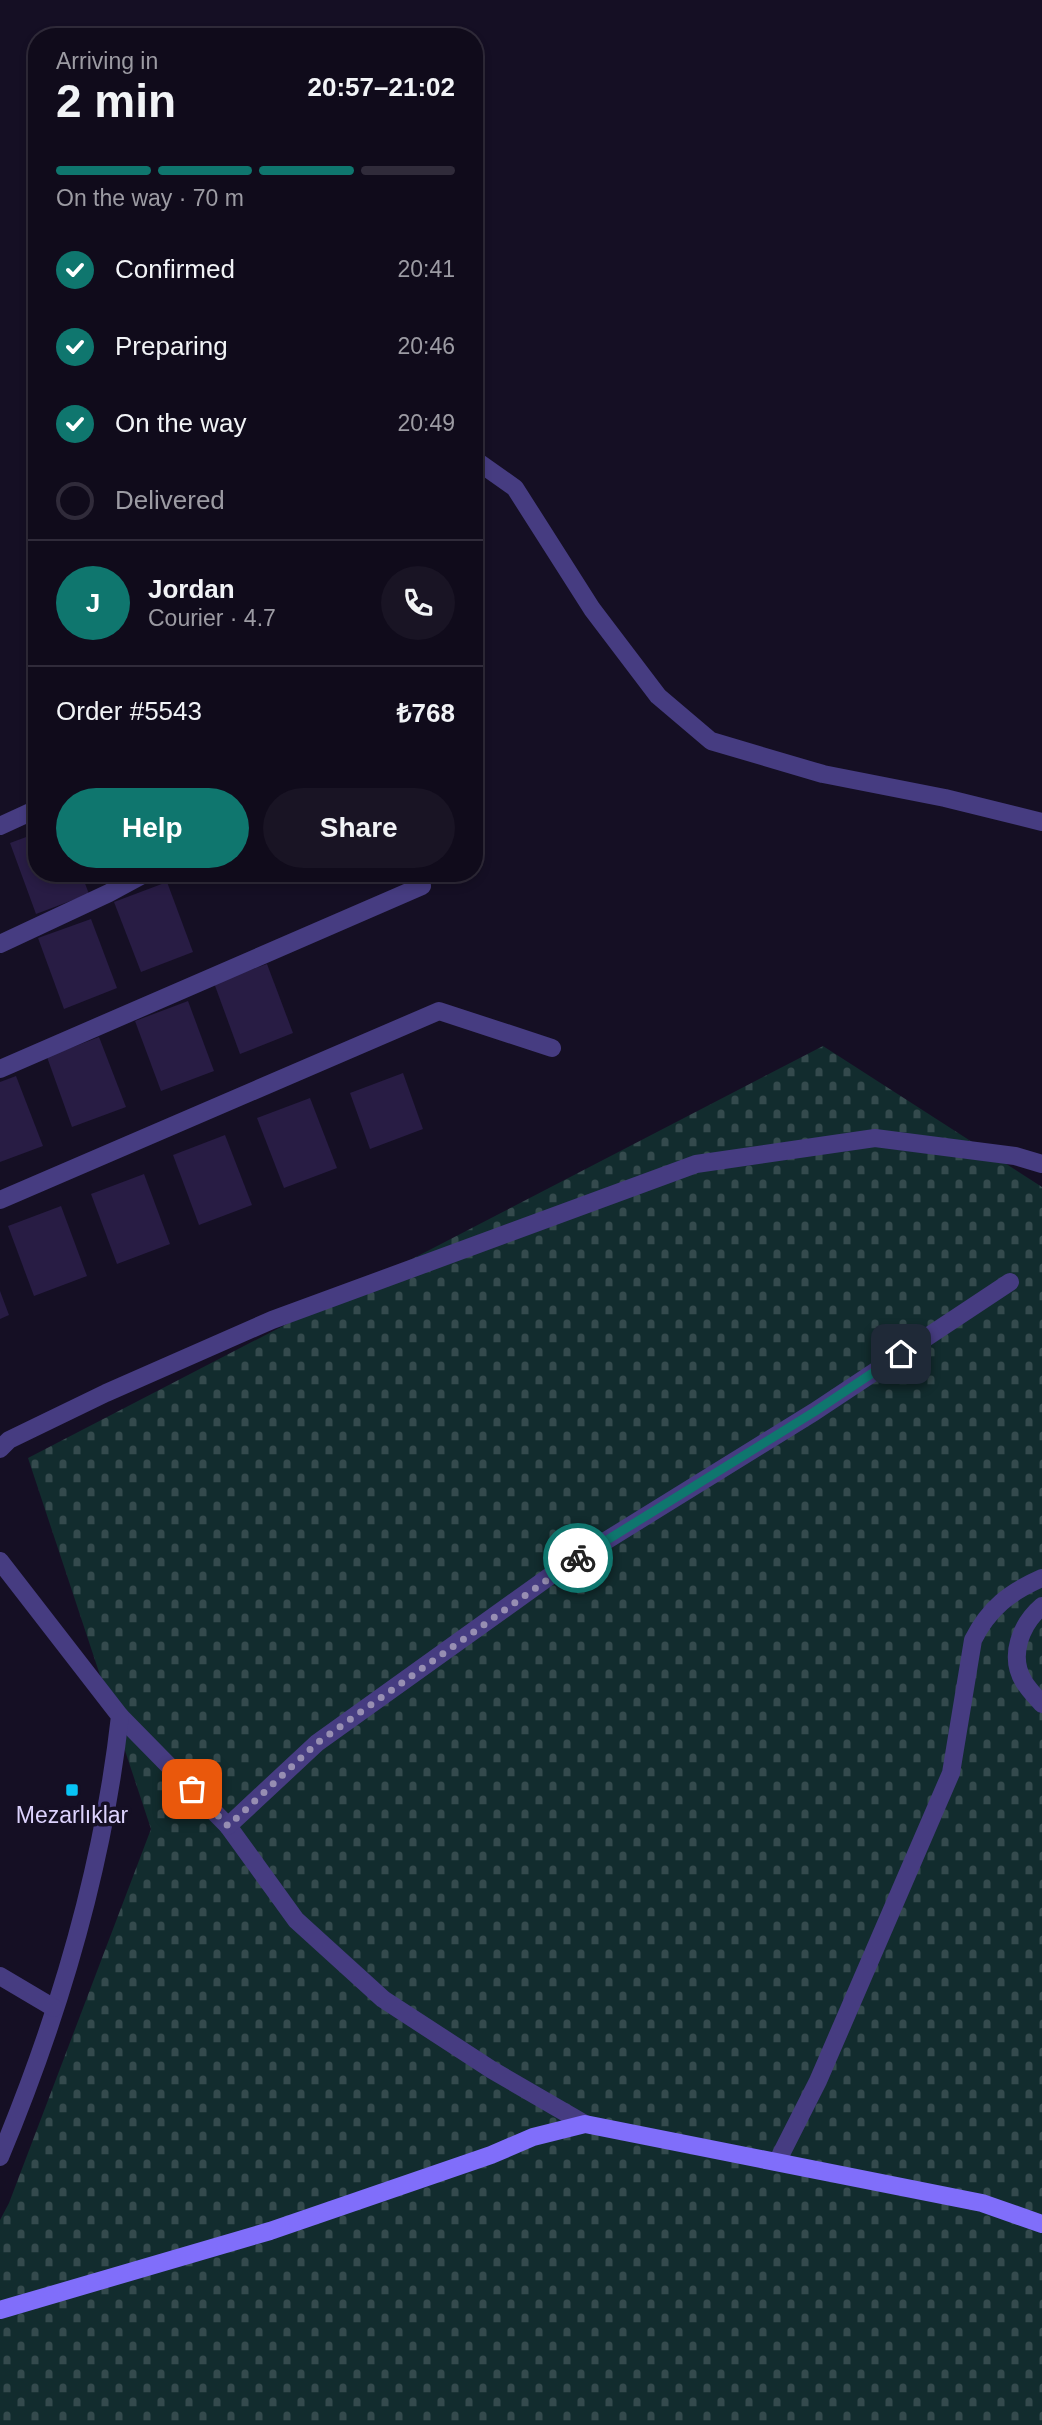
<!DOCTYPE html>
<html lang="en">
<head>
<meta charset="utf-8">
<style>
  body { margin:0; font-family:Arial,sans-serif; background:#191424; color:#f1f3f6; height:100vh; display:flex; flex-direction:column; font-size:26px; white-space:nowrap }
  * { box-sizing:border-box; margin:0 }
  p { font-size:23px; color:#9c9ba3 }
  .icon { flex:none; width:38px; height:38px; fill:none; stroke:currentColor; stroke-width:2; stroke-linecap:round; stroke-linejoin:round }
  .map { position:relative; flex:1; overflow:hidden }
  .side { position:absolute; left:28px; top:28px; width:455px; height:854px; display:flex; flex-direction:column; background:#100b1b; border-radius:28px; box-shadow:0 4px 10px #0003,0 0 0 2px #302b3a }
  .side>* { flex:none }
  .pin { position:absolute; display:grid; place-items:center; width:60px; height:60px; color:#fff; margin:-30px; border-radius:14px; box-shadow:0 4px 10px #0006 }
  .courier { position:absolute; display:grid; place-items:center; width:70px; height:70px; margin:-35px; border:5px solid #0f766e; border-radius:50%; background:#fff; color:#222; box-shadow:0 2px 9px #0007 }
  .headline em { font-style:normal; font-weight:700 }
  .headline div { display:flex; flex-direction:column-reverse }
  .headline { display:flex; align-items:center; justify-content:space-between; height:119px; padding:0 28px }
  h1 { font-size:46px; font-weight:700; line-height:52px }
  .bar { display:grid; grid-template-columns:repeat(4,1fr); gap:10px 7px; align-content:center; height:84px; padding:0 28px }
  .bar i { height:9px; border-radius:5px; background:#302b3a }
  .bar .active { background:#0f766e }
  .bar p { grid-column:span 4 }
  .line { display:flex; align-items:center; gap:18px; padding:0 28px; border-top:2px solid #302b3a }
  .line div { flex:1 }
  .round { display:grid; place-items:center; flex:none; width:74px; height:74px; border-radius:37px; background:#191424 }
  ol { padding:0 28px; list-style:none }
  li { display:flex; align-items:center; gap:21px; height:77px }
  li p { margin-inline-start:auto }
  li .icon { padding:7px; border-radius:50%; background:#0f766e; color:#fff; stroke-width:4 }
  li:last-child { color:#9c9ba3 }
  li i { width:38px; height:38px; border:4px solid #302b3a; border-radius:50% }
  .button { display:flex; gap:14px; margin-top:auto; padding:14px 28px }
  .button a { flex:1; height:80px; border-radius:42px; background:#0f766e; color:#fff; font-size:28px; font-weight:700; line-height:80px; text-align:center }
  .button a+a { background:#191424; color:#f1f3f6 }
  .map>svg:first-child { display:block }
  .cemetery { fill:url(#cemetery-stones) }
  .building { fill:#281c44 }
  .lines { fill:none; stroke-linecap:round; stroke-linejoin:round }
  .lane { stroke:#463c81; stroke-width:18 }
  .street { stroke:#463c81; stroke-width:18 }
  .secondary { stroke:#806efa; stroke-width:18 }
  .done { stroke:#978eb2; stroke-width:7; stroke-dasharray:0 12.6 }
  .route { stroke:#0f766e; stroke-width:9 }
  .poi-dot { fill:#08c4f5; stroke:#150f24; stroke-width:2.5 }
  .labels { text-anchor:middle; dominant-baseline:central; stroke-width:7; stroke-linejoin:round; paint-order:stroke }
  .poi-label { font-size:23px; fill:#ddd3fe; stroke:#150f24 }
</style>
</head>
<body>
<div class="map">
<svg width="1042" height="2425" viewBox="0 0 1042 2425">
  <defs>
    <pattern id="cemetery-stones" width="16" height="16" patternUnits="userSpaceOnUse" patternTransform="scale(1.75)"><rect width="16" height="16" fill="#122c2e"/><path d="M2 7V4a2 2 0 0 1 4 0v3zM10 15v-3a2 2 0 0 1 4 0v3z" fill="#344a4d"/></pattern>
  </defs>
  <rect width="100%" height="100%" fill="#150f24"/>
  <path class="cemetery" d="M 823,1046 L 1042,1187 L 1042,2425 L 0,2425 L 0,2220 L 9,2203 L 151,1829 L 28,1458 Z"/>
  <g class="building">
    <path d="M 37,833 L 37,873 L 81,873 L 89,894 L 36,914 L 10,843 Z"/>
    <path d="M 167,882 L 193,952 L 141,972 L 114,902 Z"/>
    <path d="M 91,919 L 117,988 L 64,1009 L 38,938 Z"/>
    <path d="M 267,964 L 293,1033 L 240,1054 L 214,983 Z"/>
    <path d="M 188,1001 L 214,1071 L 161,1091 L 135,1021 Z"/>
    <path d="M 99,1037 L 126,1107 L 72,1127 L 47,1057 Z"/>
    <path d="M 403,1073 L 423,1129 L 370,1149 L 350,1093 Z"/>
    <path d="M 16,1076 L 43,1146 L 0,1162 L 0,1082 Z"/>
    <path d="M 310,1098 L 337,1168 L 284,1188 L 257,1118 Z"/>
    <path d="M 225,1135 L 252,1205 L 199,1225 L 173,1155 Z"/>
    <path d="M 144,1174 L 170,1244 L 117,1264 L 91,1194 Z"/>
    <path d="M 61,1206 L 87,1276 L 34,1296 L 8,1226 Z"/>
    <path d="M 0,1291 L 9,1315 L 0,1319 Z"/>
  </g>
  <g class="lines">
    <g class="lane">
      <path d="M 0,1449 L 9,1440 L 106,1393 L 272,1320 L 696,1164 L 875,1138 L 1015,1156 L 1042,1164"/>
      <path d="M 120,1716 L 228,1826 L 296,1920 L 383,1999 L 492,2070 L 585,2124"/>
      <path d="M 228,1826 L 317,1743 L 557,1571 L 814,1412 L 1010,1282"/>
      <path d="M 777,2162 L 818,2081 L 951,1773 L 973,1640 C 989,1608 1010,1592 1042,1578"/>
    </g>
    <g class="street">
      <path d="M 474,459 L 515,488 L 592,609 L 658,696 L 711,741 L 823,774 L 945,798 L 1042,822"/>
      <path d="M 0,826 L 37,809"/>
      <path d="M 0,944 L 109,893 L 146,873"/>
      <path d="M 0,1069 L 422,886"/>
      <path d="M 0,1200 L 439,1011 L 552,1048"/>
      <path d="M 0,1561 L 120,1716 C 103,1868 59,2016 0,2157"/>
      <path d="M 1042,1606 C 1021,1624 1008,1656 1024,1682 C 1029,1690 1036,1697 1042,1704"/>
      <path d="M 0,1976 L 54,2008"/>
    </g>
    <path class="secondary" d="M 0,2310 L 270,2231 L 491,2155 L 533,2137 L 585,2124 L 982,2203 L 1042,2224"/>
  </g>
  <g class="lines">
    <path class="done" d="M 192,1789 L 228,1826 L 317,1743 L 578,1558"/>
    <path class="route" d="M 578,1558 L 814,1412 L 901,1354"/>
  </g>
  <rect class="poi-dot" x="65" y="1783" width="14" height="14" rx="3.5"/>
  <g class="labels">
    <g class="poi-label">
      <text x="72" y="1815">Mezarlıklar</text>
    </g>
  </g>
</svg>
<div class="pin" style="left:192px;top:1789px;background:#ea580c"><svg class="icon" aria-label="bag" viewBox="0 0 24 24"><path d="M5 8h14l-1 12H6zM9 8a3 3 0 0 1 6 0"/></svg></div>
<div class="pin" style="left:901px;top:1354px;background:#1f2937"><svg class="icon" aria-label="home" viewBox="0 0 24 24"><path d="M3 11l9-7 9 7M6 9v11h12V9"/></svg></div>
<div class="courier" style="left:578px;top:1558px"><svg class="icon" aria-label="bike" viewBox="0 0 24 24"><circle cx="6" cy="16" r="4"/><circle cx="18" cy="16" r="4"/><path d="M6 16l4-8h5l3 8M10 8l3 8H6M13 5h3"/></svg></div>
<section class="side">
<div class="headline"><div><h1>2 min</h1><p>Arriving in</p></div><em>20:57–21:02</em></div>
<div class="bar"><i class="active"></i><i class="active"></i><i class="active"></i><i></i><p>On the way · 70 m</p></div>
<ol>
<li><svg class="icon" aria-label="check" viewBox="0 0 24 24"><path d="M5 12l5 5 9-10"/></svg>Confirmed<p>20:41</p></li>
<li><svg class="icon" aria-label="check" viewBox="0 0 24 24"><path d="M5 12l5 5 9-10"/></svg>Preparing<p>20:46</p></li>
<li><svg class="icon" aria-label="check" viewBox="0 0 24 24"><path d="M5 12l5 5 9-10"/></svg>On the way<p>20:49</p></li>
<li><i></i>Delivered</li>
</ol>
<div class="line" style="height:126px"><b class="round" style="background:#0f766e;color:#fff">J</b><div><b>Jordan</b><p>Courier · 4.7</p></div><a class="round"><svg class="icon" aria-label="phone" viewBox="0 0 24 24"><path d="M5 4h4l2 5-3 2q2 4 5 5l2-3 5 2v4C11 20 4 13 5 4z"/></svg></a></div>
<div class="line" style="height:91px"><div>Order #5543</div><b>₺768</b></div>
<div class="button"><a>Help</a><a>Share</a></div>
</section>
</div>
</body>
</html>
